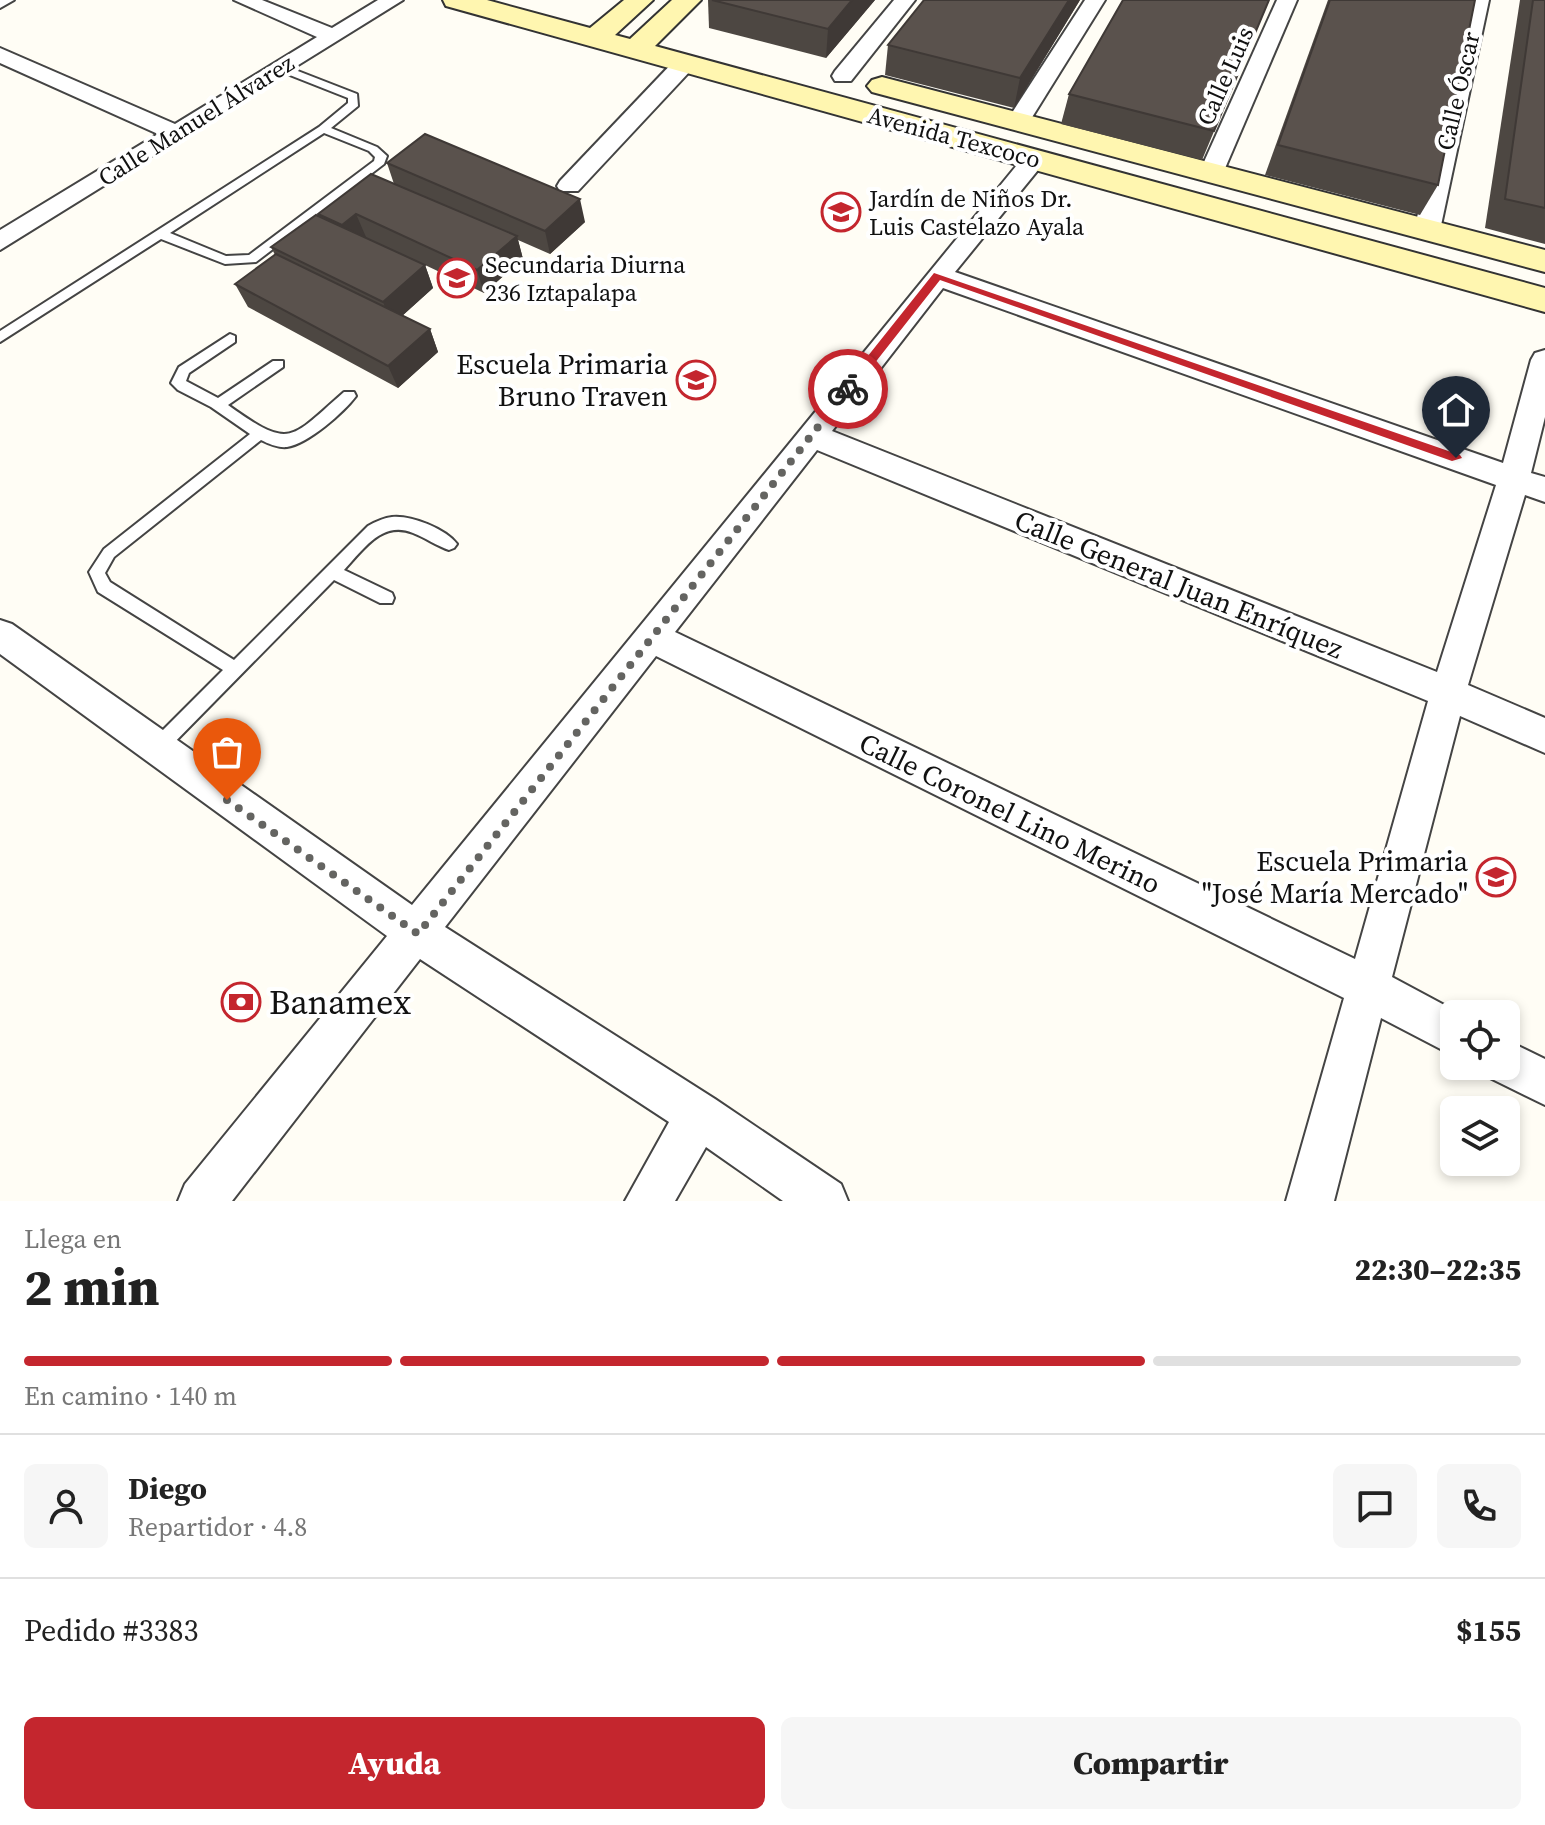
<!DOCTYPE html>
<html lang="es">
<head>
<meta charset="utf-8">
<style>
  body { margin:0; font-family:"Source Serif 4",serif; background:#f6f6f6; color:#222; height:100vh; display:flex; flex-direction:column; font-size:30px; white-space:nowrap }
  * { box-sizing:border-box; margin:0 }
  p { font-size:26px; color:#767676 }
  .icon { flex:none; width:44px; height:44px; fill:none; stroke:currentColor; stroke-width:2; stroke-linecap:round; stroke-linejoin:round }
  .map { position:relative; height:1201px; overflow:hidden }
  .details { display:flex; flex-direction:column; background:#fff; flex:1 }
  .details>* { flex:none }
  .controls { position:absolute; left:1440px; top:1000px; display:grid; gap:16px }
  .controls a { display:grid; place-items:center; width:80px; height:80px; border-radius:12px; background:#fff; box-shadow:0 4px 12px #0003; font-size:40px }
  .pin { position:absolute; display:grid; place-items:center; width:68px; height:68px; color:#fff; margin:-82px -34px; border-radius:50% 50% 50% 0; rotate:-45deg; box-shadow:0 0 8px #0007 }
  .pin .icon { rotate:45deg }
  .courier { position:absolute; display:grid; place-items:center; width:80px; height:80px; margin:-40px; border:6px solid #c4262e; border-radius:50%; background:#fff; color:#222; box-shadow:0 2px 10px #0007 }
  .headline em { font-style:normal; font-weight:800 }
  .headline div { display:flex; flex-direction:column-reverse }
  .headline { display:flex; align-items:center; justify-content:space-between; height:136px; padding:0 24px }
  h1 { font-size:52px; font-weight:800; line-height:60px }
  .bar { display:grid; grid-template-columns:repeat(4,1fr); gap:12px 8px; align-content:center; height:96px; padding:0 24px }
  .bar i { height:10px; border-radius:6px; background:#e0e0e0 }
  .bar .current { background:#c4262e }
  .bar p { grid-column:span 4 }
  .line { display:flex; align-items:center; gap:20px; padding:0 24px; border-top:2px solid #e0e0e0 }
  .line div { flex:1 }
  .round { display:grid; place-items:center; flex:none; width:84px; height:84px; border-radius:12px; background:#f6f6f6 }
  .cta { display:flex; gap:16px; margin-top:auto; padding:16px 24px }
  .cta a { flex:1; height:92px; border-radius:12px; background:#c4262e; color:#fff; font-size:32px; font-weight:800; line-height:92px; text-align:center }
  .cta a+a { background:#f6f6f6; color:#222 }
  .map>svg:first-child { display:block }
  .lines { fill:none; stroke-linecap:round; stroke-linejoin:round }
  .lane-casing { stroke:#444; stroke-width:4 }
  .street-casing { stroke:#444; stroke-width:4 }
  .secondary-casing { stroke:#333; stroke-width:4 }
  .lane { fill:#fff; fill-rule:evenodd }
  .street { fill:#fff; fill-rule:evenodd }
  .secondary { fill:#fff6b0; fill-rule:evenodd }
  .wall { fill:#4d4742 }
  .shaded-wall { fill:#3f3936 }
  .building { fill:#5a524d; stroke:#3f3936; stroke-width:2 }
  .route { fill:#c4262e }
  .done { stroke:#646461; stroke-width:8; stroke-dasharray:0 14.4 }
  .labels { text-anchor:middle; dominant-baseline:central; stroke-width:8; stroke-linejoin:round; paint-order:stroke }
  .far-street-label { font-size:24px; fill:#111; stroke:#fff }
  .far-poi-label { font-size:24px; fill:#111; stroke:#fff; text-anchor:start }
  .poi-label { font-size:28px; fill:#111; stroke:#fff; text-anchor:end }
  .street-label { font-size:28px; fill:#111; stroke:#fff }
  .near-poi-label { font-size:34px; fill:#111; stroke:#fff; text-anchor:start }
</style>
</head>
<body>
<div class="map">
<svg width="1545" height="1201" viewBox="0 0 1545 1201">
  <rect width="100%" height="100%" fill="#fffdf5"/>
  <g class="lines">
    <g class="lane-casing">
      <g id="lane">
        <path d="M 277,66 L 285,66 L 357,94 L 358,106 L 331,128 L 377,147 L 387,156 L 384,164 L 256,262 L 225,264 L 161,239 L 0,342 L 0,331 L 319,127 L 348,103 L 348,98 L 277,70 ZM 324,133 L 369,151 L 375,157 L 374,161 L 249,255 L 226,256 L 170,233 Z"/>
        <path d="M 230,334 L 235,336 L 235,342 L 189,373 L 186,381 L 218,398 L 273,361 L 283,361 L 283,367 L 228,405 C 291,450 289,440 344,392 L 354,392 L 356,396 C 344,412 308,444 287,447 C 278,448 269,444 261,440 L 114,557 L 105,573 L 110,582 L 234,660 L 368,526 C 375,522 383,518 392,517 C 411,515 446,529 457,544 L 454,548 L 449,550 C 437,546 426,538 413,533 C 382,520 363,550 344,570 L 392,593 L 394,598 L 392,603 L 380,603 L 334,580 L 162,755 L 156,757 L 150,755 L 147,749 L 150,743 L 223,670 L 98,592 L 89,572 L 104,549 L 250,434 L 211,407 L 178,390 L 171,383 L 179,367 Z"/>
      </g>
    </g>
    <g class="street-casing">
      <g id="street">
        <path d="M 0,0 L 14,0 L 0,8 Z"/>
        <path d="M 234,0 L 262,0 L 332,28 L 378,0 L 403,0 L 0,250 L 0,230 L 158,134 L 0,63 L 0,48 L 175,124 L 317,37 Z"/>
        <path d="M 894,0 L 915,0 L 851,81 L 835,81 L 832,76 L 835,71 Z"/>
        <path d="M 1085,0 L 1105,0 L 1026,127 L 1010,127 L 1006,122 Z"/>
        <path d="M 1277,0 L 1297,0 L 1223,173 L 1220,178 L 1202,178 L 1199,173 Z"/>
        <path d="M 1469,0 L 1489,0 L 1440,230 L 1436,236 L 1418,236 L 1414,230 Z"/>
        <path d="M 685,56 L 693,58 L 696,63 L 693,68 L 578,191 L 560,191 L 557,186 L 560,181 L 677,58 Z"/>
        <path d="M 1035,152 L 1047,159 L 955,272 L 1503,463 L 1531,360 L 1535,353 L 1545,350 L 1545,417 L 1531,473 L 1545,477 L 1545,502 L 1525,495 L 1468,685 L 1545,718 L 1545,753 L 1460,716 L 1392,977 L 1461,1014 L 1454,1014 L 1454,1056 L 1381,1018 L 1334,1201 L 1286,1201 L 1344,998 L 656,656 L 445,927 L 715,1099 L 841,1184 L 848,1201 L 783,1201 L 706,1147 L 675,1201 L 625,1201 L 669,1122 L 420,959 L 232,1201 L 178,1201 L 185,1184 L 387,936 L 0,654 L 0,620 L 12,624 L 412,905 L 1026,154 ZM 943,288 L 1496,485 L 1437,672 L 832,431 ZM 817,450 L 1428,701 L 1355,959 L 675,632 Z"/>
        <path d="M 1506,1040 L 1545,1059 L 1545,1105 L 1490,1078 L 1486,1066 L 1506,1066 Z"/>
      </g>
    </g>
    <g class="secondary-casing">
      <g id="secondary">
        <path d="M 443,0 L 487,0 L 590,28 L 624,0 L 653,0 L 615,35 L 630,39 L 672,0 L 701,0 L 655,46 L 1545,288 L 1545,312 L 446,6 Z"/>
        <path d="M 882,77 L 1545,250 L 1545,272 L 872,92 L 867,86 L 872,80 Z"/>
      </g>
    </g>
    <use href="#lane" class="lane"/>
    <use href="#street" class="street"/>
    <use href="#secondary" class="secondary"/>
  </g>
  <g class="wall">
    <path d="M 708,0 L 875,0 L 826,58 L 709,28 Z"/>
    <path d="M 1080,0 L 1014,108 L 885,75 L 888,45 Z"/>
    <path d="M 1269,0 L 1202,160 L 1061,124 L 1069,94 Z"/>
    <path d="M 1328,0 L 1475,0 L 1438,185 L 1420,215 L 1265,175 Z"/>
    <path d="M 1520,0 L 1545,0 L 1545,244 L 1485,228 Z"/>
    <path d="M 387,163 L 585,222 L 550,254 L 518,240 L 523,259 L 484,293 L 425,265 L 433,288 L 402,316 L 430,329 L 438,352 L 398,388 L 248,307 L 235,284 L 275,255 L 271,247 L 319,217 L 318,214 L 394,184 Z"/>
  </g>
  <g class="shaded-wall">
    <path d="M 852,0 L 875,0 L 826,58 L 828,29 Z"/>
    <path d="M 1069,0 L 1080,0 L 1014,108 L 1020,78 Z"/>
    <path d="M 580,199 L 585,222 L 550,254 L 545,231 Z"/>
    <path d="M 356,214 L 366,237 L 352,248 L 342,225 Z"/>
    <path d="M 517,236 L 523,259 L 484,293 L 477,270 Z"/>
    <path d="M 425,265 L 433,288 L 392,325 L 383,302 Z"/>
    <path d="M 430,329 L 438,352 L 398,388 L 388,366 Z"/>
  </g>
  <g class="building">
    <path d="M 712,0 L 852,0 L 828,29 Z"/>
    <path d="M 924,0 L 1069,0 L 1020,78 L 888,45 Z"/>
    <path d="M 1123,0 L 1269,0 L 1214,131 L 1069,94 Z"/>
    <path d="M 1330,0 L 1475,0 L 1438,185 L 1278,145 Z"/>
    <path d="M 1533,0 L 1545,0 L 1545,208 L 1505,199 Z"/>
    <path d="M 425,134 L 580,199 L 545,231 L 387,163 Z"/>
    <path d="M 371,174 L 517,236 L 477,270 L 356,214 L 342,225 L 318,214 Z"/>
    <path d="M 316,215 L 425,265 L 383,302 L 271,247 Z"/>
    <path d="M 276,254 L 430,329 L 388,366 L 235,284 Z"/>
  </g>
  <path class="route" d="M 934,273 L 1460,455 L 1462,458 L 1452,461 L 940,280 L 852,392 L 844,392 L 844,386 Z"/>
  <g class="lines">
    <path class="done" d="M 227,800 L 418,934 L 848,389"/>
  </g>
  <defs>
    <g id="school-ring" transform="scale(2)"><circle r="9.5" fill="#fff" stroke="#c4262e" stroke-width="1.5"/><path d="M0-5L7-2L0 1L-7-2ZM-4 1L0 2.5L4 1V4Q0 6-4 4Z" fill="#c4262e"/></g>
    <g id="bank-ring" transform="scale(2)"><circle r="9.5" fill="#fff" stroke="#c4262e" stroke-width="1.5"/><path d="M-6-4H6V4H-6ZM0-2.3a2.3 2.3 0 1 0 0 4.6a2.3 2.3 0 1 0 0-4.6Z" fill="#c4262e"/></g>
  </defs>
  <g fill-rule="evenodd">
    <use href="#school-ring" x="841" y="212"/>
    <use href="#school-ring" x="457" y="278"/>
    <use href="#school-ring" x="696" y="380"/>
    <use href="#school-ring" x="1496" y="877"/>
    <use href="#bank-ring" x="241" y="1002"/>
  </g>
  <g class="labels">
    <g class="far-street-label">
      <text transform="translate(1225 76) rotate(-66)">Calle Luis</text>
      <text transform="translate(1458 91) rotate(-77)">Calle Óscar</text>
      <text transform="translate(196 120) rotate(-32)">Calle Manuel Álvarez</text>
      <text transform="translate(954 137) rotate(15)">Avenida Texcoco</text>
    </g>
    <g class="far-poi-label">
      <text x="869" y="198">Jardín de Niños Dr.<tspan x="869" dy="28">Luis Castelazo Ayala</tspan></text>
      <text x="485" y="264">Secundaria Diurna<tspan x="485" dy="28">236 Iztapalapa</tspan></text>
    </g>
    <g class="poi-label">
      <text x="668" y="364">Escuela Primaria<tspan x="668" dy="32">Bruno Traven</tspan></text>
      <text x="1468" y="861">Escuela Primaria<tspan x="1468" dy="32">"José María Mercado"</tspan></text>
    </g>
    <g class="street-label">
      <text transform="translate(1179 584) rotate(22)">Calle General Juan Enríquez</text>
      <text transform="translate(1010 813) rotate(26)">Calle Coronel Lino Merino</text>
    </g>
    <g class="near-poi-label">
      <text x="269" y="1002">Banamex</text>
    </g>
  </g>
</svg>
<div class="controls">
<a><svg class="icon" aria-label="locate" viewBox="0 0 24 24"><circle cx="12" cy="12" r="6"/><path d="M12 2v4M12 18v4M2 12h4M18 12h4"/></svg></a>
<a><svg class="icon" aria-label="layers" viewBox="0 0 24 24"><path d="M12 4l9 5-9 5-9-5zM3 14l9 5 9-5"/></svg></a>
</div>
<div class="pin" style="left:227px;top:800px;background:#ea580c"><svg class="icon" aria-label="bag" viewBox="0 0 24 24"><path d="M5 8h14l-1 12H6zM9 8a3 3 0 0 1 6 0"/></svg></div>
<div class="pin" style="left:1456px;top:458px;background:#1f2937"><svg class="icon" aria-label="home" viewBox="0 0 24 24"><path d="M3 11l9-7 9 7M6 9v11h12V9"/></svg></div>
<div class="courier" style="left:848px;top:389px"><svg class="icon" aria-label="bike" viewBox="0 0 24 24"><circle cx="6" cy="16" r="4"/><circle cx="18" cy="16" r="4"/><path d="M6 16l4-8h5l3 8M10 8l3 8H6M13 5h3"/></svg></div>
</div>
<section class="details">
<div class="headline"><div><h1>2 min</h1><p>Llega en</p></div><em>22:30–22:35</em></div>
<div class="bar"><i class="current"></i><i class="current"></i><i class="current"></i><i></i><p>En camino · 140 m</p></div>
<div class="line" style="height:144px"><a class="round"><svg class="icon" aria-label="person" viewBox="0 0 24 24"><circle cx="12" cy="8" r="4"/><path d="M4 21q1-7 8-7t8 7"/></svg></a><div><b>Diego</b><p>Repartidor · 4.8</p></div><a class="round"><svg class="icon" aria-label="chat" viewBox="0 0 24 24"><path d="M4 5h16v11H9l-5 4z"/></svg></a><a class="round"><svg class="icon" aria-label="phone" viewBox="0 0 24 24"><path d="M5 4h4l2 5-3 2q2 4 5 5l2-3 5 2v4C11 20 4 13 5 4z"/></svg></a></div>
<div class="line" style="height:104px"><div>Pedido #3383</div><b>$155</b></div>
<div class="cta"><a>Ayuda</a><a>Compartir</a></div>
</section>
</body>
</html>
